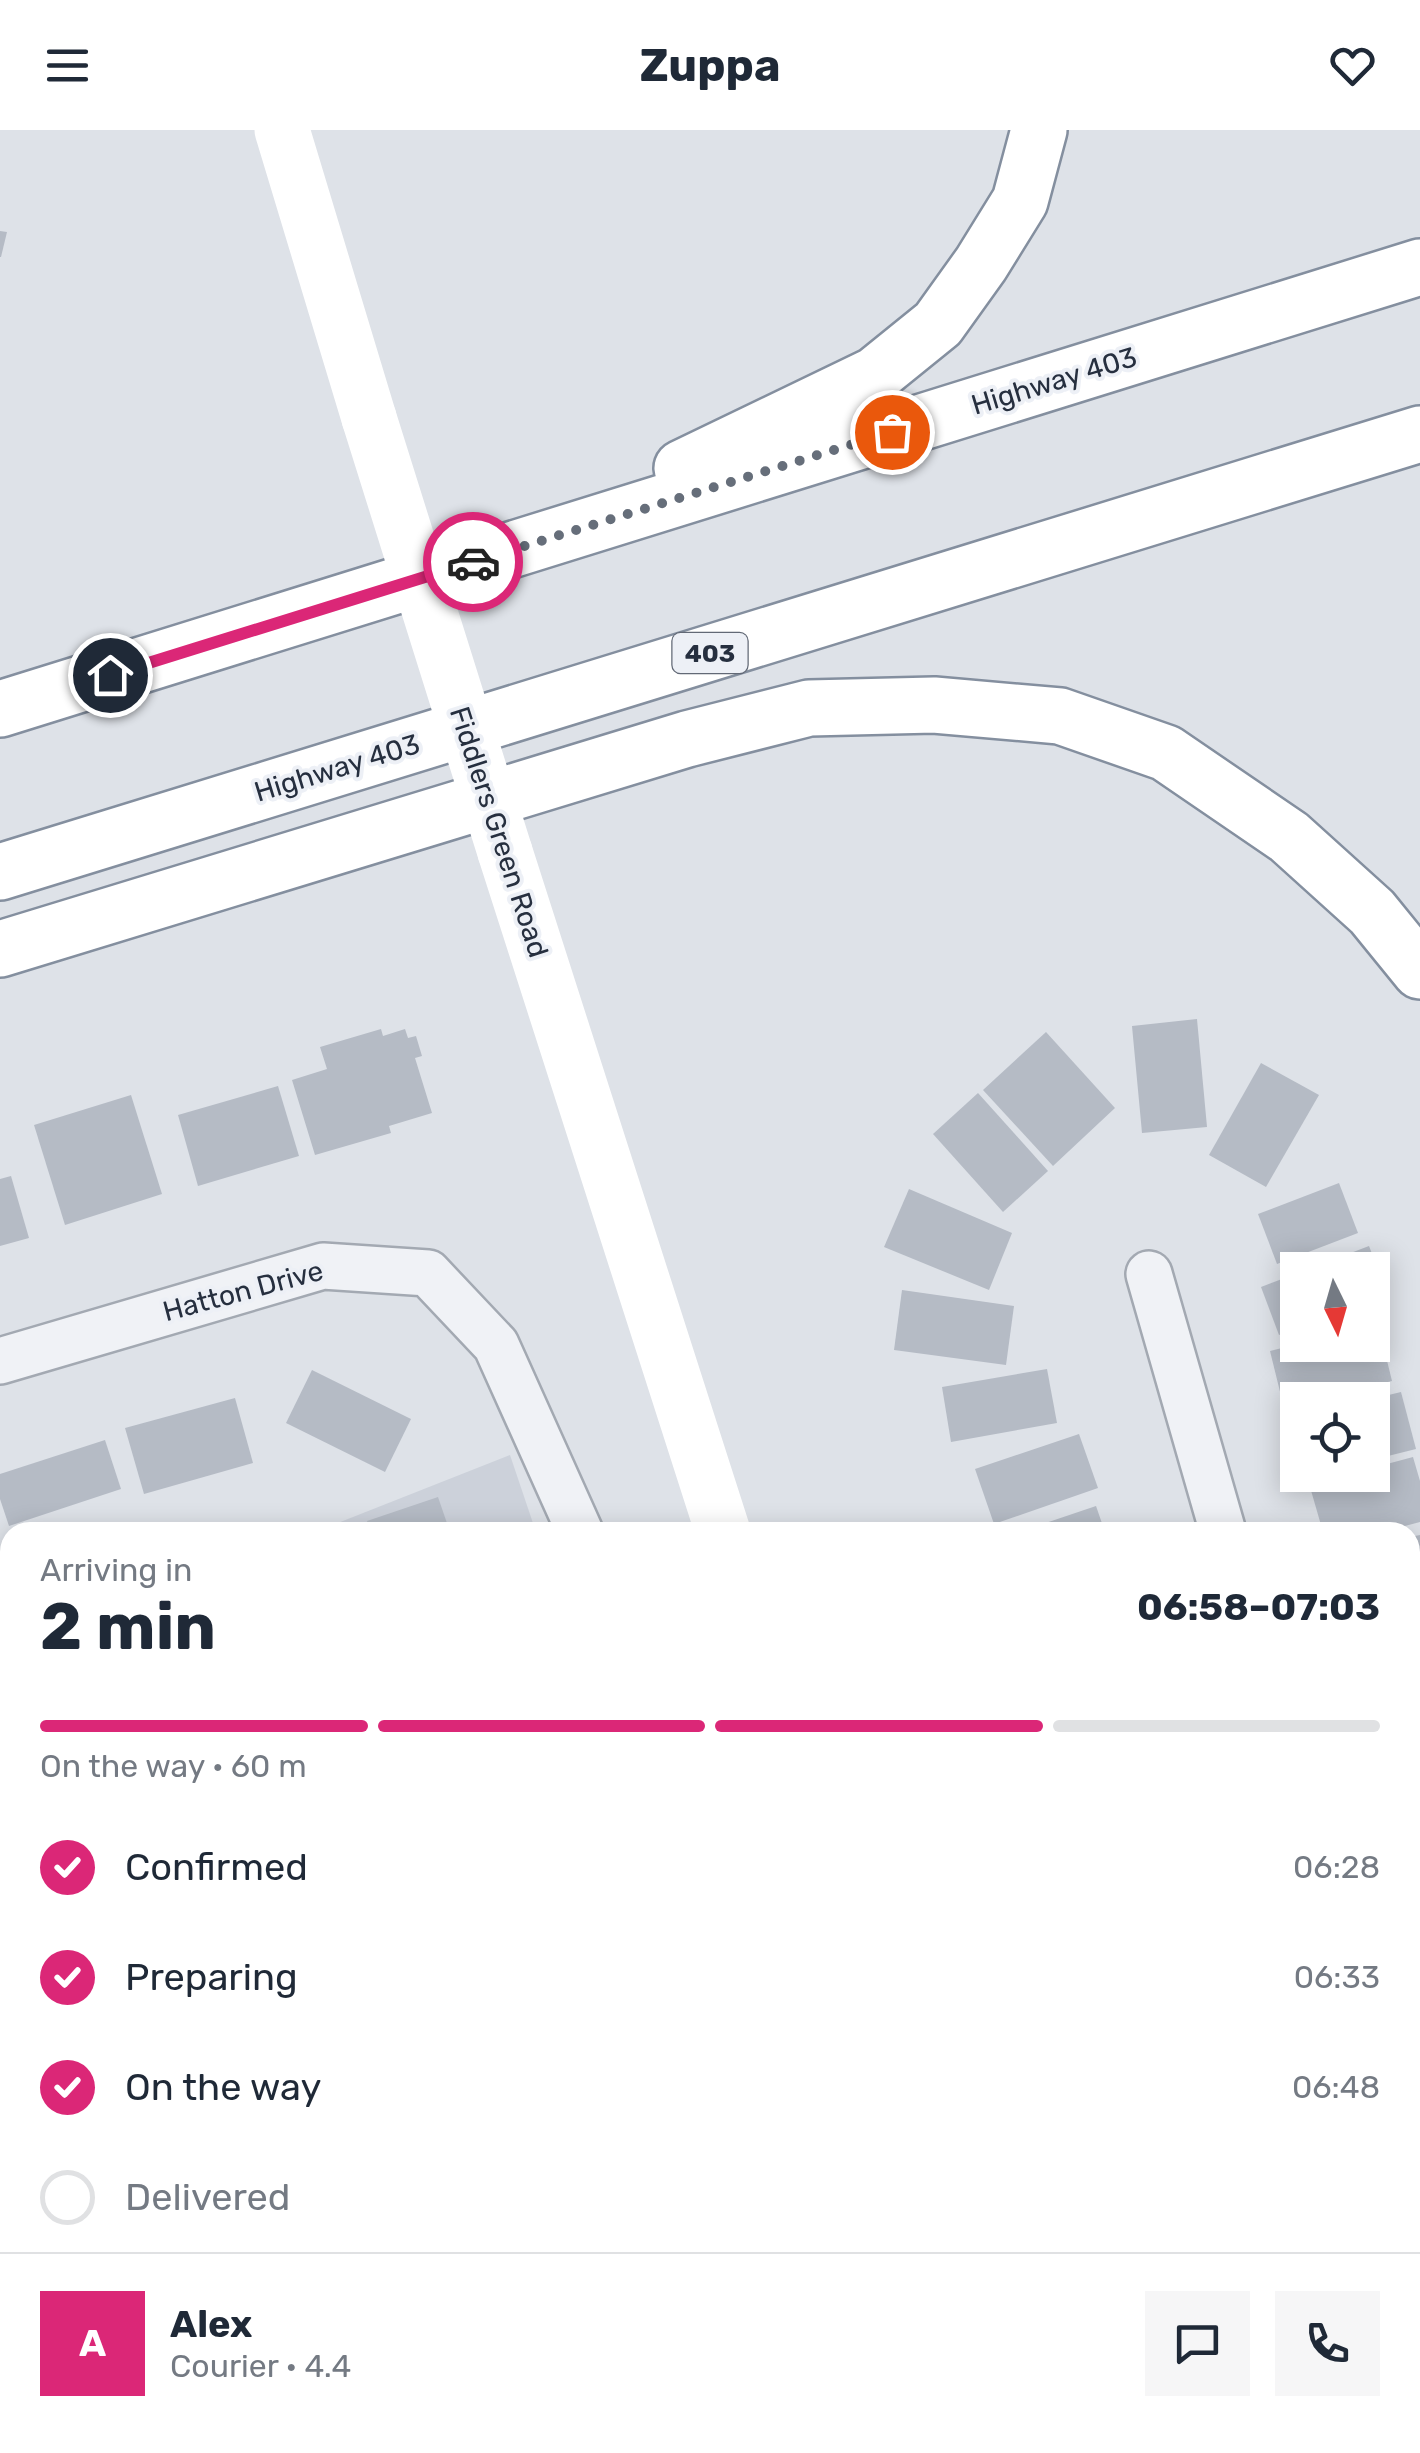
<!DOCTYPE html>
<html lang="en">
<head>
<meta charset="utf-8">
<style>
  body { margin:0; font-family:Rubik,sans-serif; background:#f6f6f7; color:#1f2937; height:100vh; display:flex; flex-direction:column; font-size:38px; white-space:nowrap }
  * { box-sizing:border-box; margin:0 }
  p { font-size:32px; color:#747a83 }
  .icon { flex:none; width:55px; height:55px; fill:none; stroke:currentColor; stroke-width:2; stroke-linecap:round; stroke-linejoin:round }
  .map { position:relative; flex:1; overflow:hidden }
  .side { position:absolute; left:0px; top:1392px; width:1420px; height:932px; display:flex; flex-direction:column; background:#fff; border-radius:30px 30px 0 0; box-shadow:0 5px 25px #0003 }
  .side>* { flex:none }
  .needle { width:65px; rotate:175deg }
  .tools { position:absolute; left:1280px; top:1122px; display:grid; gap:20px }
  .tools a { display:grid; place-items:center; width:110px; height:110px; border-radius:0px; background:#fff; box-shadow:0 5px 25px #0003; font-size:50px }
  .pin { position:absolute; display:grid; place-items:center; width:85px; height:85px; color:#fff; margin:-42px; border:5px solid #fff; border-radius:50%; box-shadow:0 2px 10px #0007 }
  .courier { position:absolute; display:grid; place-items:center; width:100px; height:100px; margin:-50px; border:8px solid #db2777; border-radius:50%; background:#fff; color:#222; box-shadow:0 2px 12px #0007 }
  .overview em { font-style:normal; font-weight:700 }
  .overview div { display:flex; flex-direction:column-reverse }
  .overview { display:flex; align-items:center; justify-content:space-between; height:170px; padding:0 40px }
  h1 { font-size:65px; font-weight:700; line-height:75px }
  .bar { display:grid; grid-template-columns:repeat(4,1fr); gap:15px 10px; align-content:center; height:120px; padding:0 40px }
  .bar i { height:12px; border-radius:8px; background:#e0e1e3 }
  .bar .selected { background:#db2777 }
  .bar p { grid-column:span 4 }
  .line { display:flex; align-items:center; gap:25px; padding:0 40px; border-top:2px solid #e0e1e3 }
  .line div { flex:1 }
  .round { display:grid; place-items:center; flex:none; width:105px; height:105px; border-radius:0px; background:#f6f6f7 }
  ol { padding:0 40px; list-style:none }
  li { display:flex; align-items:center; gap:30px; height:110px }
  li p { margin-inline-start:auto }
  li .icon { padding:10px; border-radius:50%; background:#db2777; color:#fff; stroke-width:4 }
  li:last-child { color:#747a83 }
  li i { width:55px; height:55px; border:5px solid #e0e1e3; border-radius:50% }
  header { display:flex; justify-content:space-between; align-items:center; height:130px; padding:0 40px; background:#fff; font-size:45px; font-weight:700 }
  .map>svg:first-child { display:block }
  .built { fill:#ccd1da }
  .building { fill:#b5bbc5 }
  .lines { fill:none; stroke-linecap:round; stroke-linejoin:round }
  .minor-casing { stroke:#a3a9b2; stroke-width:50 }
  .tertiary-casing { stroke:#a3a9b2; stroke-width:60 }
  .motorway-casing { stroke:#848f9f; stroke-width:60 }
  .minor { stroke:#f0f2f6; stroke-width:45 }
  .tertiary { stroke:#f0f2f6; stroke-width:55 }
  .secondary { stroke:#fff; stroke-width:55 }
  .motorway { stroke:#fff; stroke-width:55 }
  .secondary-bridge { stroke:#fff; stroke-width:55 }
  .done { stroke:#666e7a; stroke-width:10; stroke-dasharray:0 18 }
  .route { stroke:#db2777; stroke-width:12 }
  .labels { text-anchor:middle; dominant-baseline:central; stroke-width:8; stroke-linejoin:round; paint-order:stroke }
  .shield { fill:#edf0f6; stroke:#626976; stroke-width:2.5 }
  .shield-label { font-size:25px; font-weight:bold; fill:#262f3f }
  .street-label { font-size:28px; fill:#262f3f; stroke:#edf0f6 }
</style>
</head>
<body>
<header><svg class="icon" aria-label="menu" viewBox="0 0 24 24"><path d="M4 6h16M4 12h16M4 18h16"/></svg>Zuppa<svg class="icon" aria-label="heart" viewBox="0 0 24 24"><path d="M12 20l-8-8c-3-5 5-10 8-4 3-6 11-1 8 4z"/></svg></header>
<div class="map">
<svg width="1420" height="2323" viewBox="0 0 1420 2323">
  <rect width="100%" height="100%" fill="#dee2e8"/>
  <path class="built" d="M 510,1325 L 536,1402 L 315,1402 Z"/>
  <g class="building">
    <path d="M 0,101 L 7,102 L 1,127 L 0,127 Z"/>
    <path d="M 1197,889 L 1207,997 L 1142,1003 L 1132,896 Z"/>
    <path d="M 381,899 L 383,906 L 405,899 L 408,908 L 416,906 L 422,926 L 415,928 L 432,983 L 389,996 L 391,1003 L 315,1025 L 292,950 L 327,939 L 320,917 Z"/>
    <path d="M 1046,902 L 1115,978 L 1053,1036 L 983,960 Z"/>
    <path d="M 1261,933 L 1319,965 L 1266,1057 L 1209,1025 Z"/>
    <path d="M 278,956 L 299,1026 L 198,1056 L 178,985 Z"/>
    <path d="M 978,963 L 1048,1041 L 1003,1082 L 933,1004 Z"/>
    <path d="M 131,965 L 162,1064 L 65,1095 L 34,995 Z"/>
    <path d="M 11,1046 L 29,1108 L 0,1116 L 0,1049 Z"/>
    <path d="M 1339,1053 L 1358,1103 L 1277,1134 L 1258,1084 Z"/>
    <path d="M 909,1059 L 1012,1103 L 989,1160 L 884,1117 Z"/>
    <path d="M 1369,1116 L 1388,1164 L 1372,1170 L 1372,1140 L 1306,1140 Z"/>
    <path d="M 1298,1143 L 1298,1198 L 1279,1205 L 1261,1157 Z"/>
    <path d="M 902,1160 L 1014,1176 L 1006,1235 L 894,1220 Z"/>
    <path d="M 1378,1194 L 1392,1251 L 1316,1270 L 1298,1270 L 1298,1275 L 1284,1278 L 1270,1221 L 1298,1214 L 1372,1215 L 1372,1195 Z"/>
    <path d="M 1047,1239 L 1057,1293 L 951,1312 L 942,1257 Z"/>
    <path d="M 312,1240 L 411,1289 L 385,1342 L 286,1293 Z"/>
    <path d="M 1401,1262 L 1416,1319 L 1372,1330 L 1372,1269 Z"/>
    <path d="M 235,1268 L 253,1333 L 144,1364 L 125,1298 Z"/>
    <path d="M 1079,1304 L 1098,1358 L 994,1394 L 975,1339 Z"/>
    <path d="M 105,1310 L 121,1359 L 9,1396 L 0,1369 L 0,1344 Z"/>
    <path d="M 1413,1327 L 1420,1351 L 1420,1392 L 1382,1402 L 1323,1402 L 1310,1357 L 1350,1345 L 1372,1345 L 1372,1338 Z"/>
    <path d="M 438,1367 L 450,1402 L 371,1402 L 367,1391 Z"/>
    <path d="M 1096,1376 L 1105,1402 L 1019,1402 Z"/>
    <path d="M 1420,1405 L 1420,1465 L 1410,1468 L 1410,1407 Z"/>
    <path d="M 1420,1479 L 1420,1532 L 1410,1535 L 1410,1481 Z"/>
    <path d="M 1420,1546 L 1420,1615 L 1410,1618 L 1410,1548 Z"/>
    <path d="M 10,1610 L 10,1661 L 0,1664 L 0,1613 Z"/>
    <path d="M 1420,1623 L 1420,1687 L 1410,1690 L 1410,1626 Z"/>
    <path d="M 10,1878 L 10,1975 L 6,1976 L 0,1955 L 0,1881 Z"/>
    <path d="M 1411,1950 L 1420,1979 L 1420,2022 L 1410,2026 Z"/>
    <path d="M 646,2315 L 652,2315 L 654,2323 L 622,2323 Z"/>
    <path d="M 1155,2315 L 1179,2315 L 1179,2316 L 1158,2322 Z"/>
  </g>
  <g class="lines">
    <g class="minor-casing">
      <g id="minor">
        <path d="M 1149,1144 L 1223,1402"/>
        <path d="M 0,1231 L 323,1136 L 428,1143 L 496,1215 L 580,1402"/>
        <path d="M 0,1781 L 10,1778"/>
        <path d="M 0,2201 L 10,2232"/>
        <path d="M 36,2315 L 39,2323"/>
        <path d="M 253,2323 L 277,2315"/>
      </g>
    </g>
    <g class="tertiary-casing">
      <path id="tertiary" d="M 1410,1822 L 1420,1818"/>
    </g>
    <g class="motorway-casing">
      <g id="motorway">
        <path d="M 682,338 L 875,245 L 938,194 L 981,134 L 1020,71 L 1039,0"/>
        <path d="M 0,579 L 1420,137"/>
        <path d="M 0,742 L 1420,304"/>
        <path d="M 0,819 L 687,609 L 809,578 L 934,575 L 1060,586 L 1166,623 L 1289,707 L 1372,782 L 1420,841"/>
      </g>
    </g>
    <use href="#minor" class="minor"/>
    <use href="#tertiary" class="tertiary"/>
    <g class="secondary">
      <path d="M 282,0 L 369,288"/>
      <path d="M 505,722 L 723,1402"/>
      <path d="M 1020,2315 L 1023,2323"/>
    </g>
    <use href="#motorway" class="motorway"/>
    <path class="secondary-bridge" d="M 369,288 L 505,722"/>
  </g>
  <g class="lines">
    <path class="done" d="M 473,432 L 892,302"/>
    <path class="route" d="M 110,545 L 473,432"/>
  </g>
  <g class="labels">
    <rect class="shield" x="672.5" y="503" width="75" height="40" rx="8"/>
    <g class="shield-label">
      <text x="710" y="523">403</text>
    </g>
    <g class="street-label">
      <text transform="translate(1054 251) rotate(-17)">Highway 403</text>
      <text transform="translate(337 638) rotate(-17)">Highway 403</text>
      <text transform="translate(499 702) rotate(72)">Fiddlers Green Road</text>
      <text transform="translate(243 1161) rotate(-15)">Hatton Drive</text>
    </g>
  </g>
</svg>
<div class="tools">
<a><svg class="needle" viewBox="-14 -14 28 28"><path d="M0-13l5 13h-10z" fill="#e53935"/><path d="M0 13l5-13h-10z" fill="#747a83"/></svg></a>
<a><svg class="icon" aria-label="locate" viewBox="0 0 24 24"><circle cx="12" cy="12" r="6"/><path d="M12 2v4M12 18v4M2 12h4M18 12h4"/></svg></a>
</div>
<div class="pin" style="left:892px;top:302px;background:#ea580c"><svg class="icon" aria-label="bag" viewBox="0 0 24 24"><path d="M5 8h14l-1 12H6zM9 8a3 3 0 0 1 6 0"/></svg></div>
<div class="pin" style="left:110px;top:545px;background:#1f2937"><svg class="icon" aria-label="home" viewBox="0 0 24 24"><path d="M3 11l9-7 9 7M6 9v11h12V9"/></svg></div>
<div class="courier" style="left:473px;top:432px"><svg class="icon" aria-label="car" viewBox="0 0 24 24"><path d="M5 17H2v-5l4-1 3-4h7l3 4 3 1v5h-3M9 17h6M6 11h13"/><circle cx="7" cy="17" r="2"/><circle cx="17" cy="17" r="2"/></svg></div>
<section class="side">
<div class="overview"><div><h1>2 min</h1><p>Arriving in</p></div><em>06:58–07:03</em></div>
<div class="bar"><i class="selected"></i><i class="selected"></i><i class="selected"></i><i></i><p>On the way · 60 m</p></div>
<ol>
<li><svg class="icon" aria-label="check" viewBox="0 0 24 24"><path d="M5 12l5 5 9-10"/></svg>Confirmed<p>06:28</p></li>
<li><svg class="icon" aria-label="check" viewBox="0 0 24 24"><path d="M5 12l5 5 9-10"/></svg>Preparing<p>06:33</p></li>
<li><svg class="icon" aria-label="check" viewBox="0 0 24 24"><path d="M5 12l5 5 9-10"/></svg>On the way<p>06:48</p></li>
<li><i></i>Delivered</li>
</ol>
<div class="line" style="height:180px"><b class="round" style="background:#db2777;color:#fff">A</b><div><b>Alex</b><p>Courier · 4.4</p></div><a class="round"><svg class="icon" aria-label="chat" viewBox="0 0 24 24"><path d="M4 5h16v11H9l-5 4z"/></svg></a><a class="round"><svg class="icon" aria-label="phone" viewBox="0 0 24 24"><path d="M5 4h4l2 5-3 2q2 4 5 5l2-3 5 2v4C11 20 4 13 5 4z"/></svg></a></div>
</section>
</div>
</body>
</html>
